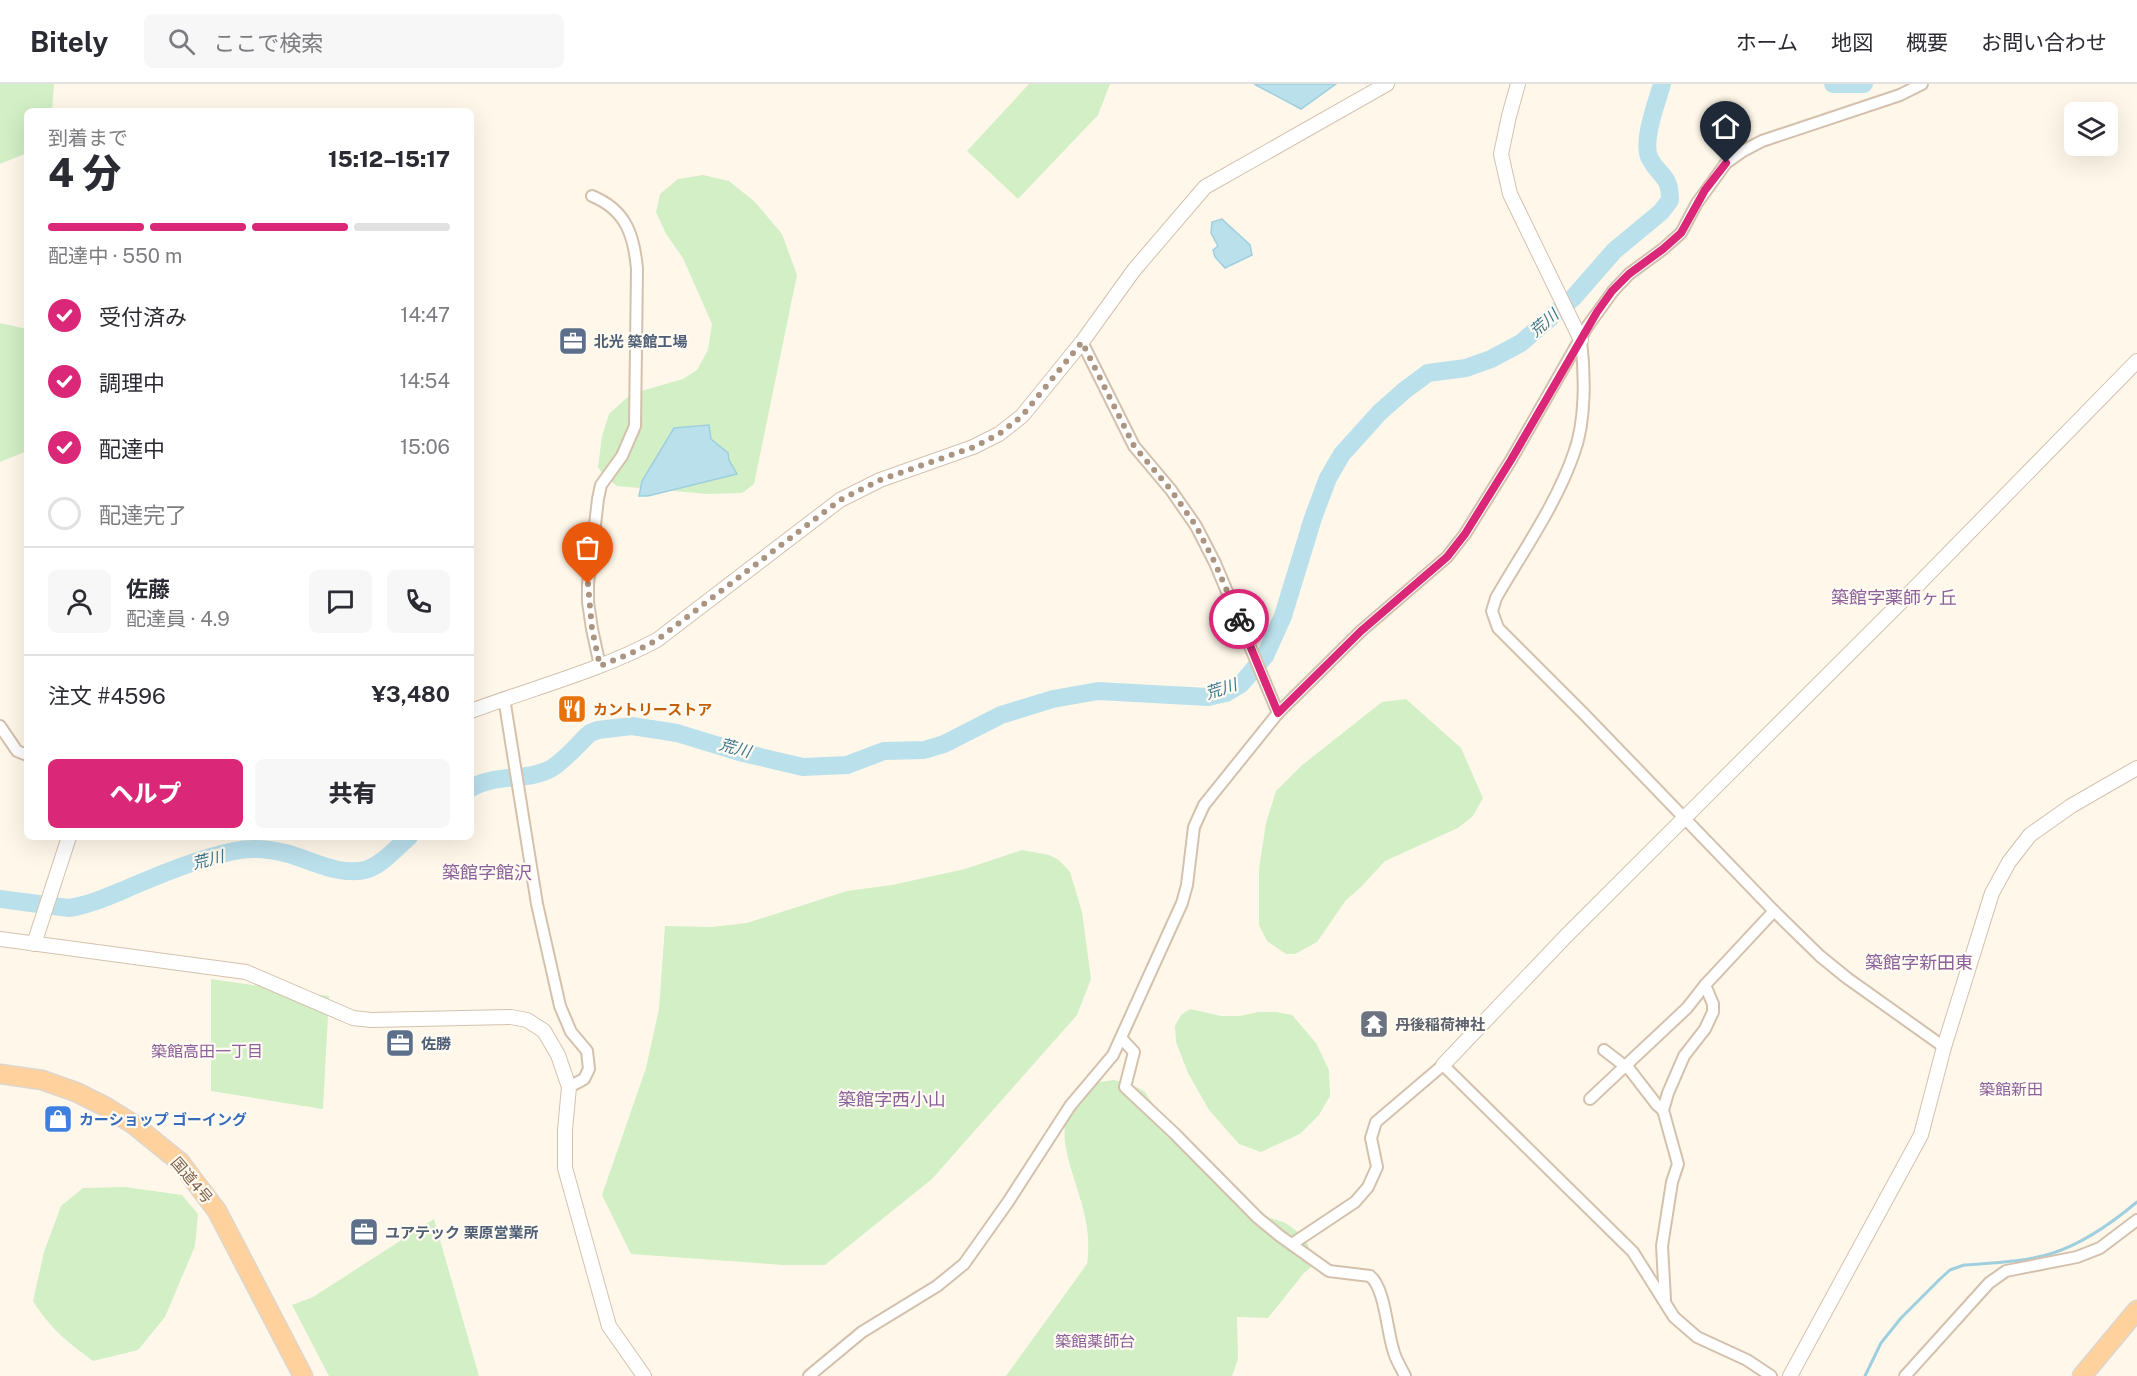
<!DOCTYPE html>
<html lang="ja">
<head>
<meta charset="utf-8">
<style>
  body { margin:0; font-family:"Public Sans","Noto Sans JP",sans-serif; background:#f7f7f7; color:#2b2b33; height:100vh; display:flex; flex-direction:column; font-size:22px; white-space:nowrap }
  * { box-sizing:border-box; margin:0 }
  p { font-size:20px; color:#7c7c81 }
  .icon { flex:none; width:33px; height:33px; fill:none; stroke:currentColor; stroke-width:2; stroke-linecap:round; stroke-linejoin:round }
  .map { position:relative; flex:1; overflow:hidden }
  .drawer { position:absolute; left:24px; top:24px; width:450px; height:732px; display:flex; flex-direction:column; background:#fff; border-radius:9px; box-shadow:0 6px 24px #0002 }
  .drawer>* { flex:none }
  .tools { position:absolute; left:2064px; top:18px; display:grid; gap:12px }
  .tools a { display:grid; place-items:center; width:54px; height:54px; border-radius:9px; background:#fff; box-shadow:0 6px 24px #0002; font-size:30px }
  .pin { position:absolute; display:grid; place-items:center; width:51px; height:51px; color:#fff; margin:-62px -26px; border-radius:50% 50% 50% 0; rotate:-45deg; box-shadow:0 0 6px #0007 }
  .pin .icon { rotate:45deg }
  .courier { position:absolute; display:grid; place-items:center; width:60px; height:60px; margin:-30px; border:4px solid #db2777; border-radius:50%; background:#fff; color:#222; box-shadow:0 2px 8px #0007 }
  .summary em { font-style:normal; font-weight:800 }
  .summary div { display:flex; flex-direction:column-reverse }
  .summary { display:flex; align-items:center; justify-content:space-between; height:102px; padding:0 24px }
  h1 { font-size:39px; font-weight:800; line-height:45px }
  .bar { display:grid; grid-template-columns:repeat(4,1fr); gap:9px 6px; align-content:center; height:72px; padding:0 24px }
  .bar i { height:8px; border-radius:4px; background:#e1e1e2 }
  .bar .selected { background:#db2777 }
  .bar p { grid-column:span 4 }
  .line { display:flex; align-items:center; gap:15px; padding:0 24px; border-top:2px solid #e1e1e2 }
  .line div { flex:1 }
  .round { display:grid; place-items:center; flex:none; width:63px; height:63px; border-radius:9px; background:#f7f7f7 }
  ol { padding:0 24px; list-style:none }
  li { display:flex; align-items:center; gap:18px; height:66px }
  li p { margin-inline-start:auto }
  li .icon { padding:6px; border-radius:50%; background:#db2777; color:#fff; stroke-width:4 }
  li:last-child { color:#7c7c81 }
  li i { width:33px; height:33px; border:3px solid #e1e1e2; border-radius:50% }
  .action { display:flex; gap:12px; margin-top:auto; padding:12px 24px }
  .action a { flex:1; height:69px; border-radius:9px; background:#db2777; color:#fff; font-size:24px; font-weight:800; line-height:69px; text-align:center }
  .action a+a { background:#f7f7f7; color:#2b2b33 }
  header { display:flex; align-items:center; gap:36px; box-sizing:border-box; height:84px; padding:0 30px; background:#fff; border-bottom:2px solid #e1e1e2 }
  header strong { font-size:28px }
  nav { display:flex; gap:33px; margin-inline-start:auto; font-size:21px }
  .search { width:420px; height:54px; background:#f7f7f7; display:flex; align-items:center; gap:15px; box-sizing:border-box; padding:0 21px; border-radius:9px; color:#7c7c81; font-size:22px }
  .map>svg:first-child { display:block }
  .green { fill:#d2efc5 }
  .water { fill:#bae0ec; stroke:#9fcfdf; stroke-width:1.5 }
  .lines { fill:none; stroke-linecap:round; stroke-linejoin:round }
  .stream { stroke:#9fcfdf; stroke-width:3 }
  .river { stroke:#bae0ec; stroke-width:18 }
  .minor-casing { stroke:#d4c1ad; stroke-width:14 }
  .tertiary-casing { stroke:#d4c1ad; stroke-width:16 }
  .trunk-casing { stroke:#ddd6cf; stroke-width:21 }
  .minor { stroke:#fff; stroke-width:10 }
  .tertiary { stroke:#fff; stroke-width:14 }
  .trunk { stroke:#ffd29d; stroke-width:18 }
  .done { stroke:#ab9581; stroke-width:6; stroke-dasharray:0 10.8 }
  .route { stroke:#db2777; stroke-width:8 }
  .labels { text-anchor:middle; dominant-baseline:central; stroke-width:4.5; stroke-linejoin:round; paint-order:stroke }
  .service-label { font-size:15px; font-weight:bold; fill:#4e5e75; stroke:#fffbf2; text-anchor:start }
  .food-label { font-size:15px; font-weight:bold; fill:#c56008; stroke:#fffbf2; text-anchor:start }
  .worship-label { font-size:15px; font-weight:bold; fill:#5b616d; stroke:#fffbf2; text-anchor:start }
  .shop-label { font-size:15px; font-weight:bold; fill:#366cbe; stroke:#fffbf2; text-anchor:start }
  .street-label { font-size:15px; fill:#7e6048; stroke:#fffbf2 }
  .water-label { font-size:16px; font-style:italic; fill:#3c778c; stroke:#fffbf2 }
  .neighbourhood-label { font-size:16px; fill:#8c619a; stroke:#fffbf2 }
  .quarter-label { font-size:18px; fill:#8c619a; stroke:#fffbf2 }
</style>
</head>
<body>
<header>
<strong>Bitely</strong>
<div class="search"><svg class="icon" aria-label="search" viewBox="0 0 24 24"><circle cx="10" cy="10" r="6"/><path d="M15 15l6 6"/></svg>ここで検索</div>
<nav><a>ホーム</a><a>地図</a><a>概要</a><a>お問い合わせ</a></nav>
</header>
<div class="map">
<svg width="2137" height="1292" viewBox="0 0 2137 1292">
  <rect width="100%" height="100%" fill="#fff8ea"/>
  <g class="green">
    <path d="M 0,0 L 54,0 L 52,27 L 27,27 L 27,69 L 0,80 Z"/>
    <path d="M 1029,0 L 1110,0 L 1098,31 L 1018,115 L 967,67 Z"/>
    <path d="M 703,91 L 729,97 L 755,118 L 782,150 L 797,191 L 754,400 L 742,409 L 708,410 L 617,402 L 604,392 L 598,383 L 602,352 L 609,330 L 631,310 L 683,295 L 697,286 L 708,266 L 712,240 L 683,174 L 666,150 L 656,128 L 660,110 L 678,95 Z"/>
    <path d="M 0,239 L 27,245 L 27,367 L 0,378 Z"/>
    <path d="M 1406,615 L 1461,664 L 1483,714 L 1473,732 L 1458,744 L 1385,777 L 1360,804 L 1346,816 L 1317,858 L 1295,870 L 1286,870 L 1267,857 L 1259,841 L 1259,785 L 1266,739 L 1276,707 L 1301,682 L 1382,618 Z"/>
    <path d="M 1022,766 L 1049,771 L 1059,776 L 1070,788 L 1082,828 L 1091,895 L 1077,931 L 932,1095 L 825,1181 L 784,1181 L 631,1170 L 602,1111 L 646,984 L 659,925 L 665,842 L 712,843 L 747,839 L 847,807 L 892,801 L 965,785 Z"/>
    <path d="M 211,895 L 329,912 L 323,1025 L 211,1007 Z"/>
    <path d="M 1190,925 L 1221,932 L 1240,932 L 1258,928 L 1276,928 L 1292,931 L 1316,959 L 1329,986 L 1330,1012 L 1319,1031 L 1300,1050 L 1261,1068 L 1239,1060 L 1209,1026 L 1188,989 L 1176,958 L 1175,942 L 1181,931 Z"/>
    <path d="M 1114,996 L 1130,1000 L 1144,1007 L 1190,1074 L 1230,1114 L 1270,1134 L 1286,1139 L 1299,1149 L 1308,1160 L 1311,1183 L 1304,1189 L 1268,1234 L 1237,1233 L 1238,1275 L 1232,1292 L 1006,1292 L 1087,1180 C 1094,1133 1072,1102 1065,1059 C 1064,1049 1065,1037 1065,1026 L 1093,999 Z"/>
    <path d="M 125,1103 L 182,1111 L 198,1130 L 195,1162 L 165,1233 L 138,1266 L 93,1277 C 67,1258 50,1244 33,1217 L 44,1168 L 61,1122 L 83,1104 Z"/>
    <path d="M 434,1135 L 479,1292 L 329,1292 L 292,1221 L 313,1213 Z"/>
  </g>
  <g class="water">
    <path d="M 1254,0 L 1336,0 L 1301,25 Z"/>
    <path d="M 1222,135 L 1250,161 L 1252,171 L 1225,184 L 1215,173 L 1213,166 L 1218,162 L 1211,149 L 1212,138 Z"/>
    <path d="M 709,341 L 711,355 L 728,369 L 729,376 L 737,390 L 648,412 L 639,412 L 642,397 L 674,344 Z"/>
  </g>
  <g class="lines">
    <path class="stream" d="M 1865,1292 L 1881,1259 L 1901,1234 L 1940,1195 L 1950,1186 L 1964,1181 C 1992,1179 2027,1178 2053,1169 C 2084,1159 2112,1139 2137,1118"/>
    <g class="river">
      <path d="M 1833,0 L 1864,0"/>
      <path d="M 471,704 C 496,689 528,698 552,684 C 566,675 578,660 590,649 L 598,646 L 632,642 L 677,649 L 739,668 L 803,683 L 847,681 L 884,667 L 924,666 L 944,660 L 1001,631 L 1053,615 L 1098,607 L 1208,613 L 1226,609 L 1241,600 L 1265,572 L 1283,532 L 1313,434 L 1328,394 L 1342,370 L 1380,328 L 1405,306 L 1428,289 L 1466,284 L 1491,275 L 1521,259 L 1573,214 L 1614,167 L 1661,128 L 1670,116 C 1670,91 1660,93 1650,75 C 1641,58 1657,18 1662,0"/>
      <path d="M 0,815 L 69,824 C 89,821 107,813 126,805 C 161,790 197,775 234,767 C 253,763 271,765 289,770 C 313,777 339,792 365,786 C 381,782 396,764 409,753"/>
    </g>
    <g class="minor-casing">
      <g id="minor">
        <path d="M 592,112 C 626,126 634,151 637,185 L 635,342 L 622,372 L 601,401 L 598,415 L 588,500 L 588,518 L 592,545 L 600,582"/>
        <path d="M 1581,256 C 1585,290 1586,337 1574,369 C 1556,421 1523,467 1496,514 L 1492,527 L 1498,544 L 1584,630 L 1774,827 L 1820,872 L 1847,894 L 1944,963"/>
        <path d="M 1082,258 L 1134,362 L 1171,406 L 1196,442 L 1215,479 L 1278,629"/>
        <path d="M 504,614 L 537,820 L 560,922 L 571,948 L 587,967 L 589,985 L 584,995 L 569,1003"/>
        <path d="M 0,642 L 17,667 L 27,671"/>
        <path d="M 1121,954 L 1134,968 L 1125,1003 L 1174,1049 L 1258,1134 L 1280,1152 L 1329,1187 L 1370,1192 C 1385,1204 1387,1247 1393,1265 C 1395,1275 1401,1283 1405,1292"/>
        <path d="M 1604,966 L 1630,986 L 1657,1021 L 1663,1026"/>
        <path d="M 1590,1015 L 1687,924 L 1705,901 L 1774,827"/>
        <path d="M 1292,1160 L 1355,1118 L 1368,1103 L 1377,1083 L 1371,1054 L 1376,1038 L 1443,981 L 1633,1168 L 1674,1233 L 1697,1253 L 1747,1276 L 1771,1292"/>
        <path d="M 1665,1215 L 1662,1162 L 1672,1098 L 1678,1080 L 1663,1026 L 1668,1009 L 1684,972 L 1705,945 L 1713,928 L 1713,920 L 1705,901"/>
        <path d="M 809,1292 L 862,1248 L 937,1202 L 964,1180 L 1008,1118 L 1070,1022 L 1113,971 L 1182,819 L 1187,801 L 1194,743 L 1204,721 L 1278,629 L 1361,547 L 1447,473 L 1465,450 L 1511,376 L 1587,243 L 1613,207 L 1629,190 L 1663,165 L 1681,149 L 1697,119 L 1726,79 L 1743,67 L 1762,57 L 1900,11 L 1922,0"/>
        <path d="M 1905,1292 L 1989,1199 L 2006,1187 L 2077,1173 L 2100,1164 L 2137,1136"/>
      </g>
    </g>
    <g class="tertiary-casing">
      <g id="tertiary">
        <path d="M 1518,0 L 1509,32 L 1501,70 L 1510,110 L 1581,256"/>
        <path d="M 471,627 C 533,604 599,587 657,556 L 840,416 L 880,396 L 973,363 L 999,350 L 1022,332 L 1082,258 L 1134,186 L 1205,103 L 1387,0"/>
        <path d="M 0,855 L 246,888 L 353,934 L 371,936 L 511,933 L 527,936 L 544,947 L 558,971 L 569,1003 L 565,1046 L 565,1084 L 609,1242 L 644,1292"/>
        <path d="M 34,860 L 69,753"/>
        <path d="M 1443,981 L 1567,851 L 1901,518 L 2137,277"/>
        <path d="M 1790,1292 L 1921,1051 L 1944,963 L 1992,809 L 2009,778 L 2030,751 L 2071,722 L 2137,684"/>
      </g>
    </g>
    <g class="trunk-casing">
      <g id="trunk">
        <path d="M 0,990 L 42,996 L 76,1008 L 106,1023 L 133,1040 L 180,1078 L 217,1127 L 303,1292"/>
        <path d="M 2082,1292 L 2137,1226"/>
      </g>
    </g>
    <use href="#minor" class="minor"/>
    <use href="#tertiary" class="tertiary"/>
    <use href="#trunk" class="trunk"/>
  </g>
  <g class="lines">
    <path class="done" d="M 588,500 L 592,545 L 600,582 L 636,567 L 657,556 L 840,416 L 880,396 L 974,363 L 999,350 L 1022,332 L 1082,258 L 1134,362 L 1171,406 L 1196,442 L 1215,479 L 1239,535"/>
    <path class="route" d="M 1239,535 L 1278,629 L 1361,547 L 1447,473 L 1465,450 L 1511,376 L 1597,228 L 1612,207 L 1629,190 L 1663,165 L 1681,149 L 1705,106 L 1726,79"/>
  </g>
  <defs>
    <g id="office-square" transform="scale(1.5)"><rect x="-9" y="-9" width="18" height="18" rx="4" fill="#5c6f8a" stroke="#fffbf2"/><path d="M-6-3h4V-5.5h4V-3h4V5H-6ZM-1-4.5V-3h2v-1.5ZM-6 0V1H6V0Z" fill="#fff"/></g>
    <g id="restaurant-square" transform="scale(1.5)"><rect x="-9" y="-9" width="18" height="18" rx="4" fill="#e8710a" stroke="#fffbf2"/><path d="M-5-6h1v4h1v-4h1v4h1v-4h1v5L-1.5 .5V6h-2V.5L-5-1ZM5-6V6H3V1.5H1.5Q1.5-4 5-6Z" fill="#fff"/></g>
    <g id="temple-square" transform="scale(1.5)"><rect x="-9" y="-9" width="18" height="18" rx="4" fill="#6b7280" stroke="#fffbf2"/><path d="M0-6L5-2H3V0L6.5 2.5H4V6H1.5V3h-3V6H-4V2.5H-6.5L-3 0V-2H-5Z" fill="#fff"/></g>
    <g id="shop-square" transform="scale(1.5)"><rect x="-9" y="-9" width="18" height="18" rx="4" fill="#3f7fe0" stroke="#fffbf2"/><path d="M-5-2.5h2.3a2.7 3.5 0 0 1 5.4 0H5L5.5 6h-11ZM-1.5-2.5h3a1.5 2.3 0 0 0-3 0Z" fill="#fff"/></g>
  </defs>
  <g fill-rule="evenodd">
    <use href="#office-square" x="573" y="257"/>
    <use href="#restaurant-square" x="572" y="625"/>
    <use href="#temple-square" x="1374" y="940"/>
    <use href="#office-square" x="400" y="959"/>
    <use href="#shop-square" x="58" y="1035"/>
    <use href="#office-square" x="364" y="1148"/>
  </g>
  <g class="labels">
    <g class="service-label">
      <text x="594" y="257">北光 築館工場</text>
      <text x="421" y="959">佐勝</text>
      <text x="385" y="1148">ユアテック 栗原営業所</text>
    </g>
    <g class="food-label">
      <text x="593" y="625">カントリーストア</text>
    </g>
    <g class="worship-label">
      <text x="1395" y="940">丹後稲荷神社</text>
    </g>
    <g class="shop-label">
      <text x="79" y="1035">カーショップ ゴーイング</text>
    </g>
    <g class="street-label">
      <text transform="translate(192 1096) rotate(50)">国道4号</text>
    </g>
    <g class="water-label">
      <text transform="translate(1544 239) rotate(-41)">荒川</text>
      <text transform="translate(1221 605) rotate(-18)">荒川</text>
      <text transform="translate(735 664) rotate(15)">荒川</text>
      <text transform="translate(208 776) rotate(-14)">荒川</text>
    </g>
    <g class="neighbourhood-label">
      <text x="207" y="967">築館高田一丁目</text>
      <text x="2011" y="1005">築館新田</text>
      <text x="1095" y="1257">築館薬師台</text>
    </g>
    <g class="quarter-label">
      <text x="1894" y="513">築館字薬師ヶ丘</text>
      <text x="487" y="788">築館字館沢</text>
      <text x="1919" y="878">築館字新田東</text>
      <text x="892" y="1015">築館字西小山</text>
    </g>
  </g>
</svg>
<div class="tools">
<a><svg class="icon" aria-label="layers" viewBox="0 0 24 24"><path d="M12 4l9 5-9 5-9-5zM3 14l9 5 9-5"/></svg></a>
</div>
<div class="pin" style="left:588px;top:500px;background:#ea580c"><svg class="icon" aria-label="bag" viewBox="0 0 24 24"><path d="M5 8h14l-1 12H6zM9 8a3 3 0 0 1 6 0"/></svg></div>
<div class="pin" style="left:1726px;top:79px;background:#1f2937"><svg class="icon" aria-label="home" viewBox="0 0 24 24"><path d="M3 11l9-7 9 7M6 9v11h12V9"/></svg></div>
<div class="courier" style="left:1239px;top:535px"><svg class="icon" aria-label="bike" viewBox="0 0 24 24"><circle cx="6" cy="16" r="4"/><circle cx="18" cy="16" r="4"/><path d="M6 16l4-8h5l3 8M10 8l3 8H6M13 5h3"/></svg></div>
<section class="drawer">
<div class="summary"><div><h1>4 分</h1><p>到着まで</p></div><em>15:12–15:17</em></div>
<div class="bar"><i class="selected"></i><i class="selected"></i><i class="selected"></i><i></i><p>配達中 · 550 m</p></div>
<ol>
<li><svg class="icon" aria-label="check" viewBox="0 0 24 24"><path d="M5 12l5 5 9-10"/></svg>受付済み<p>14:47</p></li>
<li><svg class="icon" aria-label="check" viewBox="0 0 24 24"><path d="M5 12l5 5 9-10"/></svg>調理中<p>14:54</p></li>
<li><svg class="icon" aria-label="check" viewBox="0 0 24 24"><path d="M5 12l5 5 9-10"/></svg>配達中<p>15:06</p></li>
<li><i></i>配達完了</li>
</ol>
<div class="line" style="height:108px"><a class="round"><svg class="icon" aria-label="person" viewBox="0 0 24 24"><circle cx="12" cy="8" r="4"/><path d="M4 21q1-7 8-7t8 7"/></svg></a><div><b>佐藤</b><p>配達員 · 4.9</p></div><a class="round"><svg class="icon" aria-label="chat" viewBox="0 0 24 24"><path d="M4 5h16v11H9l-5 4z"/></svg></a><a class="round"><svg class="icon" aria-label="phone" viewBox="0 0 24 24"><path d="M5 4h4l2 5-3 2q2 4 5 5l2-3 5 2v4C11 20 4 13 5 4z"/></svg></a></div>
<div class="line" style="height:78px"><div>注文 #4596</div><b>¥3,480</b></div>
<div class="action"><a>ヘルプ</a><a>共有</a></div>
</section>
</div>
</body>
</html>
